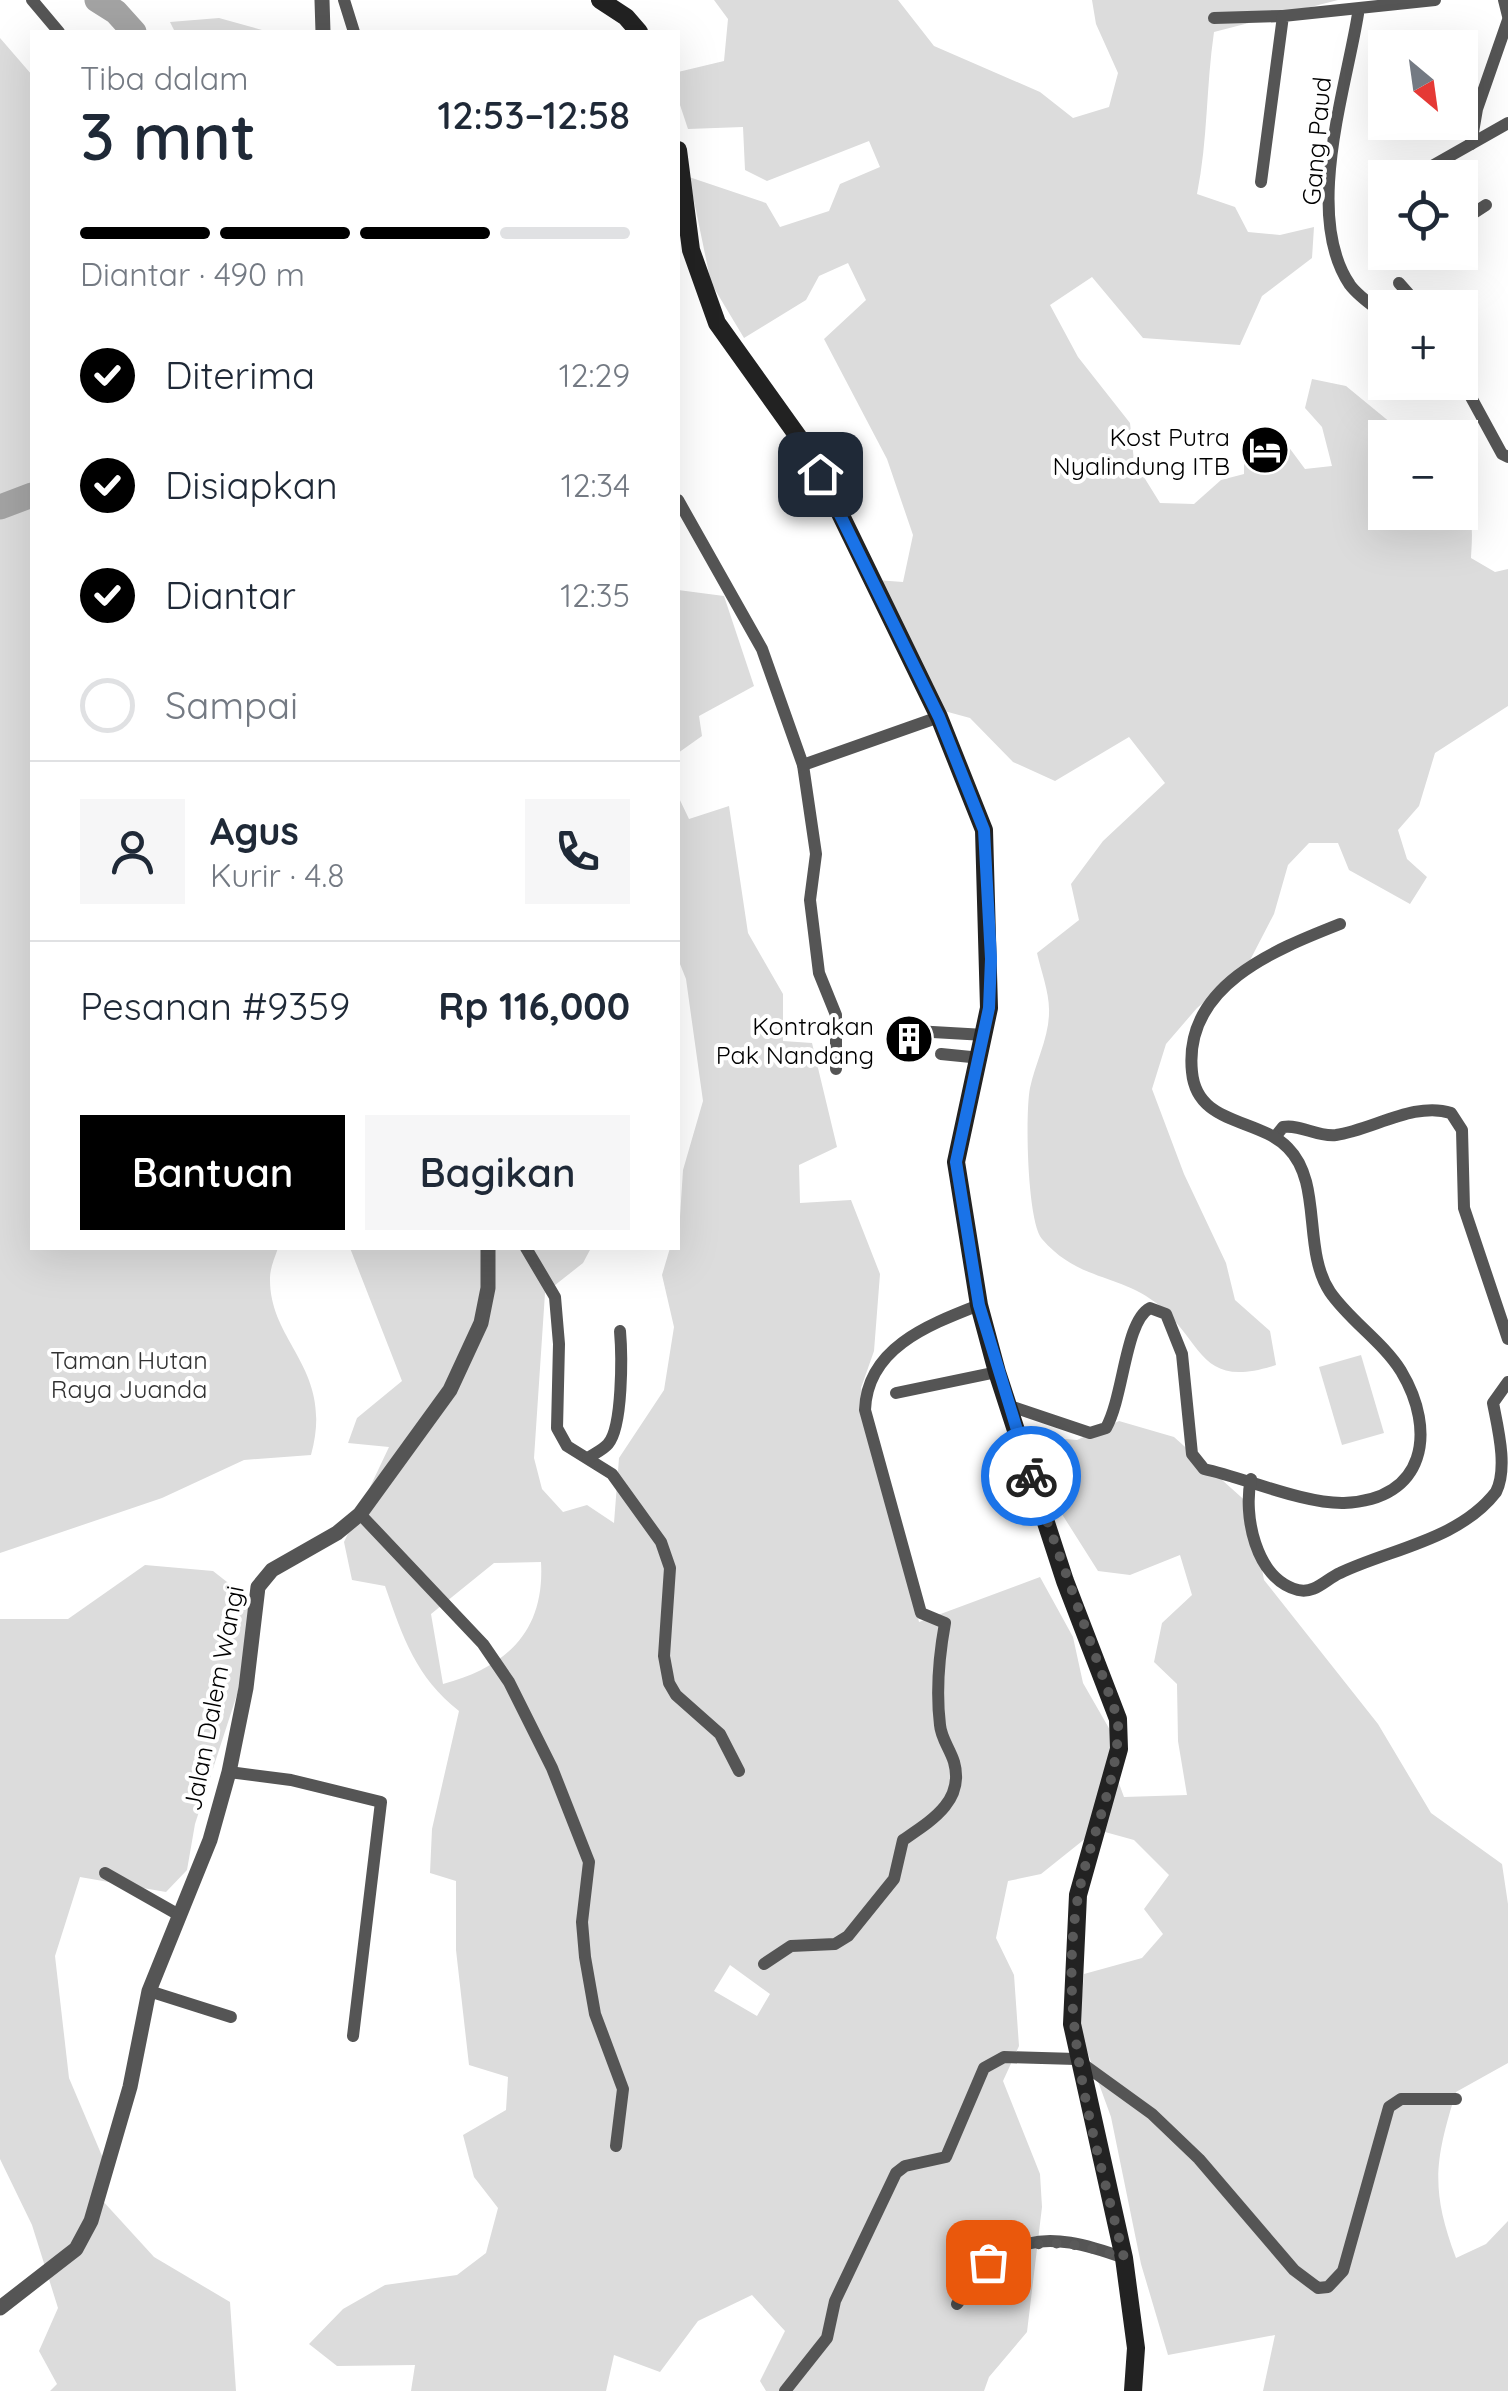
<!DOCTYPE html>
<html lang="id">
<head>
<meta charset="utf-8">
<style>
  body { margin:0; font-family:Quicksand,sans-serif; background:#f6f6f7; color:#1f2937; height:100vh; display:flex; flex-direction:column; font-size:38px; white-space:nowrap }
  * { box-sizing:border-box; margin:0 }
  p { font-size:32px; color:#747a83 }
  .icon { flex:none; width:55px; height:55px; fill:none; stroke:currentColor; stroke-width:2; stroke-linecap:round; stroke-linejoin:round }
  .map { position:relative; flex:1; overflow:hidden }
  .side { position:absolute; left:30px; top:30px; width:650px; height:1220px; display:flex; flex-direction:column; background:#fff; border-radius:0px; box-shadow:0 10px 40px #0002 }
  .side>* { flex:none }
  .needle { width:65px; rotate:151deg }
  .controls { position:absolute; left:1368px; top:30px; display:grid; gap:20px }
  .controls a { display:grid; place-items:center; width:110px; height:110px; border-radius:0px; background:#fff; box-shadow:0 10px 40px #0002; font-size:50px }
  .pin { position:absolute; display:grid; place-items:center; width:85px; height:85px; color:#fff; margin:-42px; border-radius:20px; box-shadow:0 5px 15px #0006 }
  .courier { position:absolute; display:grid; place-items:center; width:100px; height:100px; margin:-50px; border:8px solid #1a73e8; border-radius:50%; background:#fff; color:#222; box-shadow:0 2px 12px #0007 }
  .summary em { font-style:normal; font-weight:600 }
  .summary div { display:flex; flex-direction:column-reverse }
  .summary { display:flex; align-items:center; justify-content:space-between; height:170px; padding:0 50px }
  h1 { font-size:65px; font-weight:600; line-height:75px }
  .bar { display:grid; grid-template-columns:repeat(4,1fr); gap:15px 10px; align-content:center; height:120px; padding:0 50px }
  .bar i { height:12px; border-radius:8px; background:#e0e1e3 }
  .bar .active { background:#000 }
  .bar p { grid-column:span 4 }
  .line { display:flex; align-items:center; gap:25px; padding:0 50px; border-top:2px solid #e0e1e3 }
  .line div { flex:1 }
  .round { display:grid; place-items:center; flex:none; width:105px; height:105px; border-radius:0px; background:#f6f6f7 }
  ol { padding:0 50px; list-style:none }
  li { display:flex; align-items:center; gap:30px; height:110px }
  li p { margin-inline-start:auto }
  li .icon { padding:10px; border-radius:50%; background:#000; color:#fff; stroke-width:4 }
  li:last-child { color:#747a83 }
  li i { width:55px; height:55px; border:5px solid #e0e1e3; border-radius:50% }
  .primary-button { display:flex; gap:20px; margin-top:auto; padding:20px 50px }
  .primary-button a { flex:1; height:115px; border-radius:0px; background:#000; color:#fff; font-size:40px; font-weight:600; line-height:115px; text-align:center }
  .primary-button a+a { background:#f6f6f7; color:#1f2937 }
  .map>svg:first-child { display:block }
  .green { fill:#dcdcdc; fill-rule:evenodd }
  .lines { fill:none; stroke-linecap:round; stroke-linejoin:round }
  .river { stroke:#a3a3a3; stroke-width:25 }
  .minor { stroke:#555; stroke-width:12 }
  .tertiary { stroke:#555; stroke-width:15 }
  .secondary { stroke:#222; stroke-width:18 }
  .done { stroke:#595959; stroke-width:10; stroke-dasharray:0 18 }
  .route { stroke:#1a73e8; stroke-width:12 }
  .labels { text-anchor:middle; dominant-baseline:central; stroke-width:8; stroke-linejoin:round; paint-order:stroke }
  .street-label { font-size:25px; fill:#000; stroke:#fff }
  .poi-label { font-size:25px; fill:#000; stroke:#fff; text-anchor:end }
  .park-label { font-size:25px; fill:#333; stroke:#fff }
</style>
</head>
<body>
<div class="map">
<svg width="1508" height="2391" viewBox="0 0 1508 2391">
  <rect width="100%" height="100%" fill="#fff"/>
  <g class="green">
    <path d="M 714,0 L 898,0 L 934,46 L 1040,92 L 1073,118 L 1109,107 L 1118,73 L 1096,24 L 1092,0 L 1338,0 L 1214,32 C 1206,86 1208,140 1197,194 L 1235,207 L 1248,232 L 1280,235 L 1314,227 L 1312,258 L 1262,296 L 1240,345 L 1143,338 L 1092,277 L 1050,305 L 1078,357 L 1130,423 L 1134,461 L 1160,503 L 1194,504 L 1221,480 L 1244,474 L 1244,450 L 1285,442 L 1305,469 L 1332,466 L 1322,427 L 1305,408 L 1312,379 L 1346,386 L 1408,437 L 1385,438 L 1385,512 L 1460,512 L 1460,495 C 1475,512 1472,537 1471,558 L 1495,572 L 1508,569 L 1508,706 L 1435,753 L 1419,806 L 1398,830 L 1407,859 L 1427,877 L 1410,904 L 1349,870 L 1338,843 L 1309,843 L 1288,865 L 1274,914 L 1246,968 L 1197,1008 L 1166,1044 L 1152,1089 L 1184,1174 L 1226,1263 L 1235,1300 L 1270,1331 L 1276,1365 C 1200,1390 1204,1344 1160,1306 C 1120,1273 1079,1282 1042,1239 C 1027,1222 1025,1113 1030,1088 C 1035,1064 1049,1037 1049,1013 C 1050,994 1041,971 1037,953 L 1079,920 L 1071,884 L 1103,841 L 1165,783 L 1129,737 L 1055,781 L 1013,762 L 970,718 L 937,709 L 876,580 L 903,582 L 913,535 L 887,459 L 824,339 L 866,300 L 848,263 L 819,276 L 806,300 L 744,338 L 711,283 L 689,177 L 766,203 L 780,227 L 829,211 L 840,184 L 880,167 L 869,141 L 767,181 L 745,170 L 743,127 L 688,129 L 678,99 L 678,72 L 724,61 L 728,19 Z"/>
    <path d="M 219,18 L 269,32 L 175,32 L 170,22 Z"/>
    <path d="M 0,38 L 32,75 L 32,1248 L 278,1248 C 275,1257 270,1268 270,1278 C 269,1344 335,1368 311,1455 L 244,1460 L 162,1498 L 0,1553 Z"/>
    <path d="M 678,590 L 724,596 L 754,686 L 699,716 L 702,736 L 678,753 Z"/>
    <path d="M 678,796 L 689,819 L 729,806 L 748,933 L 783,994 L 783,1041 L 812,1043 L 837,1147 L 799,1165 L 800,1203 L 851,1200 L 880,1274 L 874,1351 L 861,1388 L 919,1622 L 1040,1577 L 1073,1637 L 1083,1683 L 1114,1737 L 1114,1770 L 1124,1797 L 1187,1795 L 1178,1741 L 1177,1684 L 1154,1662 L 1162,1623 L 1192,1595 L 1180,1555 L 1130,1575 L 1098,1571 L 1060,1511 L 1030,1436 L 1077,1440 L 1119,1421 L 1174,1437 L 1250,1505 L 1264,1580 L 1378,1724 L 1431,1813 L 1502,1864 L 1508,1904 L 1508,2063 L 1456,2092 C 1435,2160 1430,2189 1456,2258 L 1486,2244 L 1508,2221 L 1508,2391 L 1263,2391 L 1275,2335 L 1168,2355 L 1141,2264 L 1111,2117 L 1079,2029 L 1084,1974 L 1142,1958 L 1163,1934 L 1144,1909 L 1169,1875 L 1134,1840 L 1105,1832 L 1086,1838 L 1041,1874 L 1008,1881 L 996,1938 L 1014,1975 L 1019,2046 L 1003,2081 L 1040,2174 L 1042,2207 L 1027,2332 L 989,2377 L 984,2391 L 766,2391 L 760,2381 L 785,2331 L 752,2295 L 698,2321 L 660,2372 L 614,2355 L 606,2391 L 411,2391 L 415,2365 L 337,2366 L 309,2344 L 343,2309 L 385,2285 L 457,2275 L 486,2253 L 498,2208 L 474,2177 L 463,2135 L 506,2110 L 508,2077 L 469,2065 L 456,1950 L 456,1881 L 430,1873 L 432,1829 L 459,1711 C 416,1677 403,1638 385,1586 L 352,1580 L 344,1542 L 389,1447 L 348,1443 L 357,1418 L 402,1381 L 350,1248 L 591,1248 L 583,1263 L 545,1293 L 534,1458 L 542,1489 L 563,1512 L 587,1505 L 614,1523 L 619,1458 L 664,1390 L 674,1327 L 662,1275 L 670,1248 L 678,1248 L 683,1170 L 703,1101 L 686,979 L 678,959 ZM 541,1562 C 545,1631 507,1667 443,1684 L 431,1614 L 494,1563 ZM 730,1965 L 770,1994 L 757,2016 L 714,1991 Z"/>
    <path d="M 1361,1355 L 1384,1433 L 1342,1445 L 1319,1367 Z"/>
    <path d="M 145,1565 L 213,1571 L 250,1600 L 244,1673 L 195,1824 L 187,1870 L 166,1892 L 80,1877 L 55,1956 L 69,2078 L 105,2163 L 101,2199 L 154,2257 L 230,2302 L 236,2391 L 50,2391 L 57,2384 L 39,2351 L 58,2308 L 32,2225 L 0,2159 L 0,1619 L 68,1619 Z"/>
  </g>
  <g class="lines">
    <g class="river">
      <path d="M 97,0 L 116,12 L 134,32"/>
      <path d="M 0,507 L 32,495"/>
    </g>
    <g class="minor">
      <path d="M 32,0 L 59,32"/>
      <path d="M 344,0 L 354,32"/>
      <path d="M 1504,0 L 1508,16"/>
      <path d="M 1358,14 C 1346,89 1303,216 1350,285 C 1359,297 1373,306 1385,315"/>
      <path d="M 1214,18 L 1283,16"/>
      <path d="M 1471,144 L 1477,109 L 1508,20"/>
      <path d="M 1411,178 L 1508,123"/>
      <path d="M 1261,182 L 1283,16 L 1435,0"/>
      <path d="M 1460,222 L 1486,205"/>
      <path d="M 1393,252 L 1401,257 L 1410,252"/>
      <path d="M 1399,283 L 1421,308"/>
      <path d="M 1460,377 L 1502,454 L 1508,457"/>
      <path d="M 678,500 L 762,649 L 803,765 L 816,854 L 810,900 L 819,973 L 836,1015 L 836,1069"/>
      <path d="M 803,765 L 939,717"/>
      <path d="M 915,1031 L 985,1035"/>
      <path d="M 941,1054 L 981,1058"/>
      <path d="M 1275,1137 L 1283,1127 C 1301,1124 1316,1137 1336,1135 C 1372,1130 1415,1101 1451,1113 L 1462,1130 L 1464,1208 L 1508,1339"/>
      <path d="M 526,1248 L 555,1297 L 559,1344 L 557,1428 L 567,1446 L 612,1474 L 661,1542 L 670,1568 L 664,1656 L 669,1683 L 676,1695 L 720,1734 L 739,1771"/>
      <path d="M 896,1393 L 997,1372"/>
      <path d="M 1007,1405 L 1090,1433 L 1106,1428 C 1124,1396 1125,1321 1150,1308 L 1166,1314 L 1182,1354 L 1192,1454 L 1204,1469 C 1245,1478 1304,1504 1344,1503 C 1426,1500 1437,1431 1401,1371 C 1382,1341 1350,1321 1330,1292 C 1302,1250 1323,1183 1288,1148 C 1258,1117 1197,1126 1192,1072 C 1183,986 1274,950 1340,924"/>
      <path d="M 588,1458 C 594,1454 604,1449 608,1444 C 623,1427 622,1354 620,1331"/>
      <path d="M 1251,1479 C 1243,1514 1255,1579 1298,1590 C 1315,1594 1326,1579 1340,1573 C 1390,1549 1459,1540 1496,1492 C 1508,1468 1498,1429 1493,1403 L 1508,1382"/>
      <path d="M 360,1514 L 483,1644 L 509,1682 L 552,1768 L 589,1862 L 582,1922 L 585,1957 L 595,2014 L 623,2089 L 616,2146"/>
      <path d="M 229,1772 L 291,1780 L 381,1802 L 353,2036"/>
      <path d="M 105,1873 L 179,1915"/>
      <path d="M 764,1964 L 791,1946 L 835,1944 L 848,1936 L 894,1879 L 903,1840 C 931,1821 965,1801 954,1762 C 950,1749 941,1738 940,1725 C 936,1692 939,1656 945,1623 L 921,1613 L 865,1410 C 867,1348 928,1325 979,1305"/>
      <path d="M 149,1991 L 231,2017"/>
      <path d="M 957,2304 C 1009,2234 1041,2228 1124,2258"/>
      <path d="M 785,2391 L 827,2338 L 835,2301 L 896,2173 L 905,2166 L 946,2157 L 984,2068 L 1004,2057 L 1076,2059 L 1152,2114 L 1199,2159 L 1294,2270 L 1318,2288 L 1328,2287 L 1343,2271 L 1389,2107 L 1401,2099 L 1456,2099"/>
    </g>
    <g class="tertiary">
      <path d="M 322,0 L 323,32"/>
      <path d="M 0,2308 L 76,2249 L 91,2221 L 130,2087 L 149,1991 L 210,1840 L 229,1772 L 246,1688 L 258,1587 L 272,1570 L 337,1533 L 360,1514 L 450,1390 L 481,1323 L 488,1288 L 488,1248"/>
    </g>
    <g class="secondary">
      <path d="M 600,0 L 626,17 L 639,32"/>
      <path d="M 678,150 L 691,250 L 717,323 L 807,449 L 833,499 L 939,717 L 984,830 L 989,1008 L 956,1162 L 979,1305 L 997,1372 L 1065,1581 L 1118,1719 L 1119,1749 L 1078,1895 L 1072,2024 L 1124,2258 L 1136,2348 L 1133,2391"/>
    </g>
  </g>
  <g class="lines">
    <path class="done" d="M 988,2262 C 1033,2235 1076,2241 1124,2258 C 1095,2139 1056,2021 1078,1897 C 1089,1837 1120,1781 1118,1719 L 1031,1476"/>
    <path class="route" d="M 820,474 L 939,717 L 984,830 L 991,959 L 989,1008 L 956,1162 L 979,1305 L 1031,1476"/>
  </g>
  <defs>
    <g id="hotel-disc" transform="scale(2.5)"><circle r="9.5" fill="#000" stroke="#fff"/><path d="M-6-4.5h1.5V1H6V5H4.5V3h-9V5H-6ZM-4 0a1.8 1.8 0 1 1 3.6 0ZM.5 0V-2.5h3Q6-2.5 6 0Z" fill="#fff"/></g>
    <g id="building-disc" transform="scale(2.5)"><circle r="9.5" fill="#000" stroke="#fff"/><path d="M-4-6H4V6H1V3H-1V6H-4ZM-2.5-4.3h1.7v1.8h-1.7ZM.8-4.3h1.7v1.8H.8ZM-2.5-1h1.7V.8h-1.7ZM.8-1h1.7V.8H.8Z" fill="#fff"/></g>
  </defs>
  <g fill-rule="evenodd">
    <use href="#hotel-disc" x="1265" y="450"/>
    <use href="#building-disc" x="909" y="1039"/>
  </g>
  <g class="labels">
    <g class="street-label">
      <text transform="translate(1316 141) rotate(-85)">Gang Paud</text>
      <text transform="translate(213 1698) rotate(-79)">Jalan Dalem Wangi</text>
    </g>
    <g class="poi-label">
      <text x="1230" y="436">Kost Putra<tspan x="1230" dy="29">Nyalindung ITB</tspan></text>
      <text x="874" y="1025">Kontrakan<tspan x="874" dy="29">Pak Nandang</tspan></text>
    </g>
    <g class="park-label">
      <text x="129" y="1359">Taman Hutan<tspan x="129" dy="29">Raya Juanda</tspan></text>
    </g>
  </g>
</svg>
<div class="controls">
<a><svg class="needle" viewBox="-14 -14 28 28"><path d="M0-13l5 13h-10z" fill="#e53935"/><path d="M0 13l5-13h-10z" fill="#747a83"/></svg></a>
<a><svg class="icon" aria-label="locate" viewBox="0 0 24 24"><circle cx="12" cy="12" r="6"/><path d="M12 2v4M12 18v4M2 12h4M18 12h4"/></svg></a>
<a>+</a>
<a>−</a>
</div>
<div class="pin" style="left:988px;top:2262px;background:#ea580c"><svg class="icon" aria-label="bag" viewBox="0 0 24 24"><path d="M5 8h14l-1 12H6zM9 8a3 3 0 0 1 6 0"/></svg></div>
<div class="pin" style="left:820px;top:474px;background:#1f2937"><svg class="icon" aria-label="home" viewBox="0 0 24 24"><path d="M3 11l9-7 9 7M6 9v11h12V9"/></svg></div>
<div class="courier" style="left:1031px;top:1476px"><svg class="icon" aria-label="bike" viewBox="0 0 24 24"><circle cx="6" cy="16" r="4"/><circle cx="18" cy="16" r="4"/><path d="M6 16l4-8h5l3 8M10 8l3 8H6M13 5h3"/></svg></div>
<section class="side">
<div class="summary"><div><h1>3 mnt</h1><p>Tiba dalam</p></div><em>12:53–12:58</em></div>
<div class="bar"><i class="active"></i><i class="active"></i><i class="active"></i><i></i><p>Diantar · 490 m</p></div>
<ol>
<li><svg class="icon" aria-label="check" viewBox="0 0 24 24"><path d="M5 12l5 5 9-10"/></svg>Diterima<p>12:29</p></li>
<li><svg class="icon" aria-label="check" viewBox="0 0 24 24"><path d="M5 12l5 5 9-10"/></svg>Disiapkan<p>12:34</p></li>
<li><svg class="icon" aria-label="check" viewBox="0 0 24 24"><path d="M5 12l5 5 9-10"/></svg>Diantar<p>12:35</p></li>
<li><i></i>Sampai</li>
</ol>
<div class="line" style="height:180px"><a class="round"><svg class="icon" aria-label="person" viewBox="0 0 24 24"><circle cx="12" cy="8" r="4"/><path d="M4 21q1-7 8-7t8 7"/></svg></a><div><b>Agus</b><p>Kurir · 4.8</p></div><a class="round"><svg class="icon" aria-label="phone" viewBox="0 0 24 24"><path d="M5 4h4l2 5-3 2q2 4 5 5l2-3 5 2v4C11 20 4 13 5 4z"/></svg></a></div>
<div class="line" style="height:130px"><div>Pesanan #9359</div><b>Rp 116,000</b></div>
<div class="primary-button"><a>Bantuan</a><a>Bagikan</a></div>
</section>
</div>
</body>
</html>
